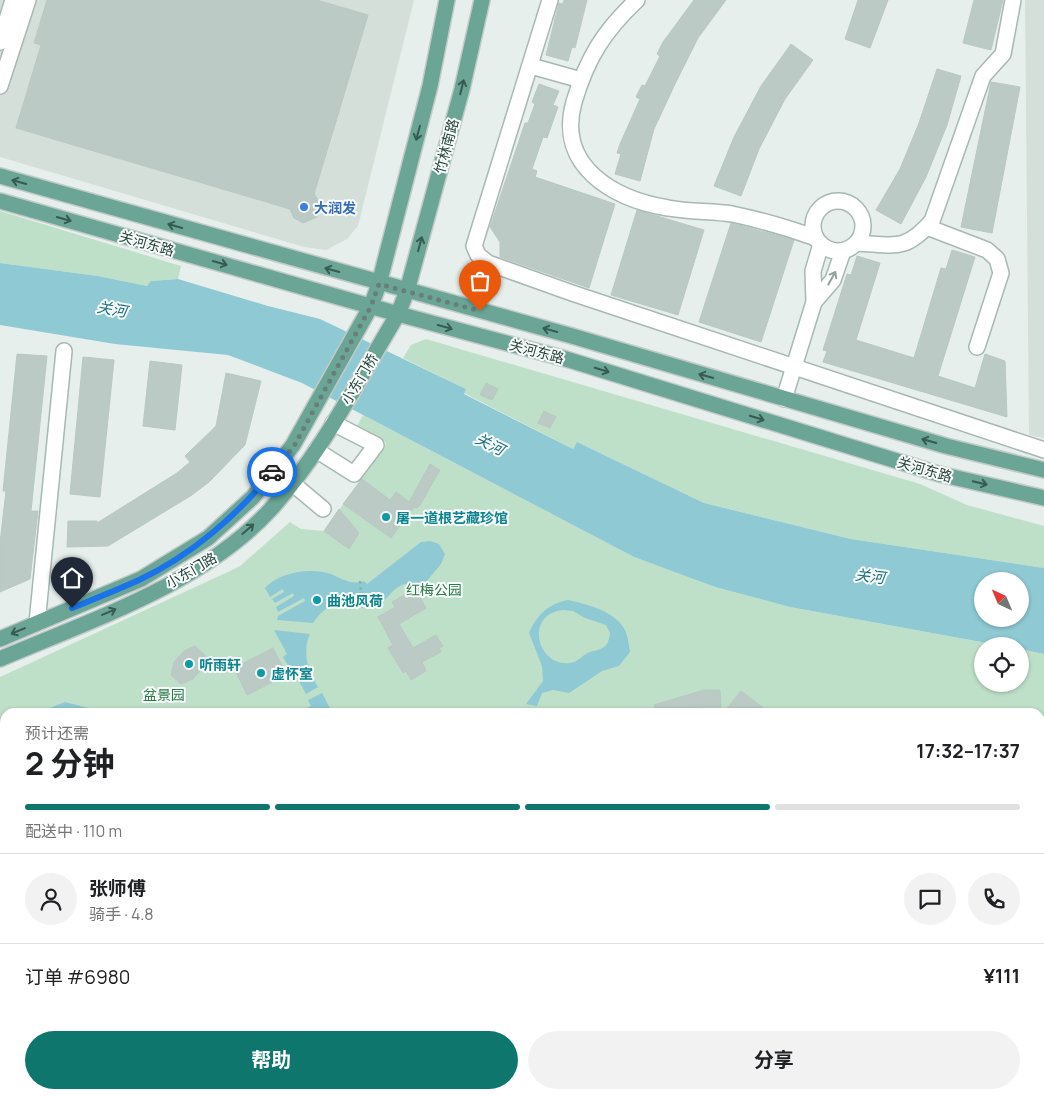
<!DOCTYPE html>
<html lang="zh">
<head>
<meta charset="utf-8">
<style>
  body { margin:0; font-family:Manrope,"Noto Sans SC",sans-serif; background:#f2f2f2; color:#202124; height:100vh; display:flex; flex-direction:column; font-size:19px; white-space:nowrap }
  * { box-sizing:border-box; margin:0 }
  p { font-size:16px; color:#757577 }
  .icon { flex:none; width:28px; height:28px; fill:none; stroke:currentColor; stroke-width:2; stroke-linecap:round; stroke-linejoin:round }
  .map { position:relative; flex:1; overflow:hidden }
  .panel { position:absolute; left:0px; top:708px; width:1045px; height:391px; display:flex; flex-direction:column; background:#fff; border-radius:15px 15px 0 0; box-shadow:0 1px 4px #0004 }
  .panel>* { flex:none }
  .needle { width:32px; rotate:316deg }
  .fabs { position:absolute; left:974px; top:572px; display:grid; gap:10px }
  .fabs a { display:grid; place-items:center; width:55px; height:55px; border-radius:50%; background:#fff; box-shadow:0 1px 4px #0004; font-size:25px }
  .pin { position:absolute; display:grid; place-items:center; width:42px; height:42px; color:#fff; margin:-51px -21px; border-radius:50% 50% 50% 0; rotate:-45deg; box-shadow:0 0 5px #0007 }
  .pin .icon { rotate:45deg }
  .courier { position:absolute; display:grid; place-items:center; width:50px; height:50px; margin:-25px; border:4px solid #1a73e8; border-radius:50%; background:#fff; color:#222; box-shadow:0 1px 6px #0007 }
  .overview em { font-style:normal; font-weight:700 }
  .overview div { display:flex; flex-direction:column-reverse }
  .overview { display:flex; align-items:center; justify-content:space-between; height:85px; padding:0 25px }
  h1 { font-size:32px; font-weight:700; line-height:38px }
  .bar { display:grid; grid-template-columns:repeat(4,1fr); gap:8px 5px; align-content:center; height:60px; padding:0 25px }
  .bar i { height:6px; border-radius:4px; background:#e0e0e0 }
  .bar .on { background:#0f766e }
  .bar p { grid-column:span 4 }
  .line { display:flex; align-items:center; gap:12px; padding:0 25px; border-top:1px solid #e0e0e0 }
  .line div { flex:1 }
  .round { display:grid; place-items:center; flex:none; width:52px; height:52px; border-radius:26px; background:#f2f2f2 }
  .button { display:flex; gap:10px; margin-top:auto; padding:10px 25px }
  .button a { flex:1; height:58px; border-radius:30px; background:#0f766e; color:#fff; font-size:20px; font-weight:700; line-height:58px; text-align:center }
  .button a+a { background:#f2f2f2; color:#202124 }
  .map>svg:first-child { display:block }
  .built { fill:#d4dfda }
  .green { fill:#bfe0c8; fill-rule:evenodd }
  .water { fill:#8ec9d4; fill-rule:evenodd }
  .building { fill:#bbcac4; stroke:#b8c9c2 }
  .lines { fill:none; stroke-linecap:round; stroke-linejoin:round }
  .minor-casing { stroke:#a8b8b2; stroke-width:18 }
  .major-casing { stroke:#c2cac8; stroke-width:18 }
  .path { stroke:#86b3a5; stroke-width:2.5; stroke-dasharray:2.5 4; stroke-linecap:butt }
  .minor { stroke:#fff; stroke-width:15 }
  .major { stroke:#6aa596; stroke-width:15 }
  .oneway { stroke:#365b51 }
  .oneway2 { stroke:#92a09c }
  .done { stroke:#687f78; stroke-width:5; stroke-dasharray:0 9 }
  .route { stroke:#1a73e8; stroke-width:6 }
  .shop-dot { fill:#3f7fe0; stroke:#f7fbf9; stroke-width:2 }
  .culture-dot { fill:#0f9aa8; stroke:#f7fbf9; stroke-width:2 }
  .labels { text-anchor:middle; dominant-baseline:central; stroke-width:4; stroke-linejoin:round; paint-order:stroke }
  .street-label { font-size:14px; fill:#24423a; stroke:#f7fbf9 }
  .shop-label { font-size:14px; font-weight:bold; fill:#366cbe; stroke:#f7fbf9; text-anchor:start }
  .culture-label { font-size:14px; font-weight:bold; fill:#0d838f; stroke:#f7fbf9; text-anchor:start }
  .park-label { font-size:14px; fill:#2d7a4b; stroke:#f7fbf9 }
  .water-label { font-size:15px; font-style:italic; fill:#1c6f80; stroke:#f7fbf9 }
</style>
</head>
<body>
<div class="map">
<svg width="1044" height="1098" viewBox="0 0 1044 1098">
  <rect width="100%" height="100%" fill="#e6efeb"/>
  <g class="built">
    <path d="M 0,0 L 414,0 L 358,226 L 347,239 L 326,250 L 304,247 L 0,157 Z"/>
    <path d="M 1025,0 L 1044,0 L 1044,438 L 1029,435 Z"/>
  </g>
  <g class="green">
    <path d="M 0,211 L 181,266 L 178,279 L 152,281 L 147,286 L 98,276 L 0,263 Z"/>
    <path d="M 426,339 L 920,484 L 967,505 L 1044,526 L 1044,568 L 851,539 L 704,503 L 577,442 L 573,449 L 464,393 L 466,389 L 403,358 L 411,345 Z"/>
    <path d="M 363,415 L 634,557 L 715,587 L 790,607 L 1003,646 L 982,646 L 982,684 L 1020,684 L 1020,649 L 1044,654 L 1044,1098 L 0,1098 L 0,677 L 230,571 L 240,566 L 290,522 L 301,529 L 324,531 L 386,444 L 385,442 L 356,428 ZM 5,712 L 1040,712 L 1040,1094 L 5,1094 Z"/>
  </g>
  <g class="water">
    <path d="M 0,263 L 98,276 L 147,286 L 151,281 L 178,279 L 268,306 L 320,319 L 466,389 L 464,394 L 573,449 L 577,442 L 704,503 L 851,539 L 1044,568 L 1044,654 L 1020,649 L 1020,646 L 1003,646 L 790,607 L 715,587 L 634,557 L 302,383 L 228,355 L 115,344 L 0,325 ZM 982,581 L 1020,581 L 1020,619 L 982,619 Z"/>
    <path d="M 430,541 L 439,544 L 445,554 L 441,564 L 420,589 C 414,589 412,584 406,584 C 392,586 388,602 375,606 C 347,614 338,588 313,623 L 277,620 L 278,616 L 305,601 L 304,598 L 278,612 L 276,607 L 294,596 L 293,593 L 275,603 L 272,599 L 284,592 L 283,589 L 270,597 L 265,588 C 279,572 311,567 331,574 C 341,578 352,586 364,581 L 367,584 L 421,542 Z"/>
    <path d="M 568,600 C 587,604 618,612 626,632 C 628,638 629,646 630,652 L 619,666 L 602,671 L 569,693 L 553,690 L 542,693 L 537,706 L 526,704 L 543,681 L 542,666 L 529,633 C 537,615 548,604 568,600 ZM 563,610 L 573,611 L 585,618 L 606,625 L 610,633 C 608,649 603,648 590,652 C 583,654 579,662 570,663 C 537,667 524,614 563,610 Z"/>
    <path d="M 274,630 L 310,634 C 302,651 308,672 318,687 L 306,694 L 292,668 L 290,669 L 283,657 L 287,654 Z"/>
    <path d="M 322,693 L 332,712 L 297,712 L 311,706 L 308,700 Z"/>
    <path d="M 65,702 L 96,710 L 98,712 L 40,712 Z"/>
    <path d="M 5,749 L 5,856 L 0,859 L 0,755 Z"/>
    <path d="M 0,879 L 5,881 L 5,909 L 0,914 Z"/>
    <path d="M 1044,894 L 1044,929 L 1040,929 L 1040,895 Z"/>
    <path d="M 1,1081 L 5,1082 L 5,1094 L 40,1094 L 53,1098 L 0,1098 Z"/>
    <path d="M 103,1094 L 139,1094 L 136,1098 L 104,1098 L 102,1097 Z"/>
    <path d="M 662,1094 L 691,1094 L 689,1098 L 660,1098 Z"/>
  </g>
  <g class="building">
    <path d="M 47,0 L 317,0 L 368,15 L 314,194 L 320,203 L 317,217 L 303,223 L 294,218 L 290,209 L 16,128 L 41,45 L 34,43 Z"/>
    <path d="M 564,0 L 587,0 L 575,48 L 572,47 L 568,61 L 546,55 L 559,3 L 563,4 Z"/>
    <path d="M 694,0 L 726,0 L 698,38 L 675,84 L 654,129 L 640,181 L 615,174 L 621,154 L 617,153 L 620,144 L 640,99 L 636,97 L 642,85 L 645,86 L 660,56 L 657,54 L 663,42 Z"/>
    <path d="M 858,0 L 888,0 L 870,48 L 845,39 Z"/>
    <path d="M 974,0 L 1003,0 L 991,50 L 963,43 Z"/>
    <path d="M 791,44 L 813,60 L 785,99 L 759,149 L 741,196 L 714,186 L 734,137 L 761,86 Z"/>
    <path d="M 937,69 L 961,76 L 947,125 L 926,177 L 901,224 L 876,210 L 900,169 L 919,123 Z"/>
    <path d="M 991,82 L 1020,87 L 992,233 L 961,227 Z"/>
    <path d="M 539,84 L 559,91 L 553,105 L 558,107 L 547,138 L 543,137 L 532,169 L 537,171 L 535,177 L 615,204 L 589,288 L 500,257 L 500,242 L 490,227 L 525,123 L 528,123 L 535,104 L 532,102 Z"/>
    <path d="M 637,210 L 704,230 L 678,315 L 611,295 Z"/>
    <path d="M 731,223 L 794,240 L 761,342 L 699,322 Z"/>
    <path d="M 952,250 L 975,257 L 938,376 L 975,388 L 985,354 L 1005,361 L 1007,417 L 823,362 L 827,351 L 823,350 L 847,274 L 851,275 L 857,256 L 880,263 L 856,340 L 914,358 L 941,268 L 946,269 Z"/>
    <path d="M 17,354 L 47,356 L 31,511 L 38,511 L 30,579 L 0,592 L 0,543 L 6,491 L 3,491 Z"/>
    <path d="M 83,357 L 114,360 L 100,497 L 70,494 Z"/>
    <path d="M 150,361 L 182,365 L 175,430 L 143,426 Z"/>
    <path d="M 226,373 L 261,381 L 245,445 L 209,482 L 192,495 L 108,546 L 67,547 L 68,521 L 97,521 L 97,523 L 177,473 L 190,462 L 185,456 L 216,426 Z"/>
    <path d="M 486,383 L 498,389 L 492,400 L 480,395 Z"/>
    <path d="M 544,411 L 556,417 L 550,428 L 538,423 Z"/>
    <path d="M 430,464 L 440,470 L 420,505 L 417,508 L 414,507 L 391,538 L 343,504 L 362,479 L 390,500 L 396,492 L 409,502 Z"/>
    <path d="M 339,509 L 359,533 L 349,549 L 324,531 Z"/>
    <path d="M 415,589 L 426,608 L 399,624 L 413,648 L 436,635 L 443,646 L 439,648 L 441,652 L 422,662 L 426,671 L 411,680 L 406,671 L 403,673 L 388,648 L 393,645 L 378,617 L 395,607 L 392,602 Z"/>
    <path d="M 195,646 L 205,655 L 204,666 L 193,679 L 181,684 L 171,675 L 174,662 L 184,651 Z"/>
    <path d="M 273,648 L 287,675 L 247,695 L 234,668 Z"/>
    <path d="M 704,690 L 720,690 L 721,707 L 655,708 L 654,705 Z"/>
    <path d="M 741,691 L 769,712 L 724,712 Z"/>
  </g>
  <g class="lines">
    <g class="minor-casing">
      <g id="minor">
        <path d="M 550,0 L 474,246 L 478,255 L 488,263 L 572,293 L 1044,450"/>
        <path d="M 637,0 C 604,31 587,58 574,102 C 556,166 613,199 668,208 C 689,212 711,211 732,214 C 761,220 788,228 816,238"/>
        <path d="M 0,42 L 13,0"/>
        <path d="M 531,66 L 581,80"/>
        <path d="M 0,86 L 28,0"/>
        <circle cx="838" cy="226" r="25"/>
        <path d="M 927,227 L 987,250 L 997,259 L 1001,273 L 977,347"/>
        <path d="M 857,243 C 895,245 905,252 932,221 L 983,76 L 1003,54 L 1013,0"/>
        <path d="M 814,302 L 833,280 L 843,251"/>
        <path d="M 784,399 L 814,302 L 813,271 L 821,244"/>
        <path d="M 316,450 L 354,474 L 376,445 L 333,423"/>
        <path d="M 292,483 L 323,509"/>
        <path d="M 37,623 L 64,351"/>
        <path d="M 4,1074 L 5,1075"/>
        <path d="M 63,1094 L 76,1098"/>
      </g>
    </g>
    <g class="major-casing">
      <g id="major">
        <path d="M 0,176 L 572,336 L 946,446 L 1044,470"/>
        <path d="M 0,201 L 398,314 L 566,359 L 939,474 L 1044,498"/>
        <path d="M 0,639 L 141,579 L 208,538 L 253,497 L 293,445 L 371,306 L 379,284 L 430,86 L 447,0"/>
        <path d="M 0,659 C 91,620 202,584 270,510 C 322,453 358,380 398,314 L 407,291 L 462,89 L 482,0"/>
      </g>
    </g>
    <path class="path" d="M 360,581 L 361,592 L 369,600 L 371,608"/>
    <use href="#minor" class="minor"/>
    <use href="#major" class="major"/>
  </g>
  <defs><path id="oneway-shaft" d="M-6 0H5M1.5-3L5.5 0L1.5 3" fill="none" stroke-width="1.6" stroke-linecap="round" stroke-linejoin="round" transform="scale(1.25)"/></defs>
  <g class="oneway">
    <use href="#oneway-shaft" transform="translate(462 87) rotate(-76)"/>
    <use href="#oneway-shaft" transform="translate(418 133) rotate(105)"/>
    <use href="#oneway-shaft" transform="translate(19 182) rotate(-164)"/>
    <use href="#oneway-shaft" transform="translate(64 219) rotate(16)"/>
    <use href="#oneway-shaft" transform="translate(175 226) rotate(-164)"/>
    <use href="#oneway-shaft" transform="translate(420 244) rotate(-75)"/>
    <use href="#oneway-shaft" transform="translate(220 263) rotate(16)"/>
    <use href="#oneway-shaft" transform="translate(332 270) rotate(-164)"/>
    <use href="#oneway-shaft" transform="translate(445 327) rotate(15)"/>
    <use href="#oneway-shaft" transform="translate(550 330) rotate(-165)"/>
    <use href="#oneway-shaft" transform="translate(602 370) rotate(17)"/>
    <use href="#oneway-shaft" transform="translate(706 376) rotate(-164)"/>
    <use href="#oneway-shaft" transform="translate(757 418) rotate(17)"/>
    <use href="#oneway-shaft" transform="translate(929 441) rotate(-164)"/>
    <use href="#oneway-shaft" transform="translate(980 483) rotate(13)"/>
    <use href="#oneway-shaft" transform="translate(248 529) rotate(-41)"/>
    <use href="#oneway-shaft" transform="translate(109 612) rotate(-23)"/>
    <use href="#oneway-shaft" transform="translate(18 631) rotate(157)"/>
  </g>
  <use class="oneway2" href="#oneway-shaft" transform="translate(832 278) rotate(-61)"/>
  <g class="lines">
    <path class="done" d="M 272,472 L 294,446 L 371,306 L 379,284 L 480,311"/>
    <path class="route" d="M 72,608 C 94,599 117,590 139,580 C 190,556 237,516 272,472"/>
  </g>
  <circle class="shop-dot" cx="304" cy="207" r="5"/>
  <g class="culture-dot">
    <circle cx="386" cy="517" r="5"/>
    <circle cx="317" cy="600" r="5"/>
    <circle cx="189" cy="664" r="5"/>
    <circle cx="261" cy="673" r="5"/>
  </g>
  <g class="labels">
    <g class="street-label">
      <text transform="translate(446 146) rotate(-75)">竹林南路</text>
      <text transform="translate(147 243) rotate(16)">关河东路</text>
      <text transform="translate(537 351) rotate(15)">关河东路</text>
      <text transform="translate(359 379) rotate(-59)">小东门桥</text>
      <text transform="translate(925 469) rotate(16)">关河东路</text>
      <text transform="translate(191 570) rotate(-30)">小东门路</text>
    </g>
    <g class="shop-label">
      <text x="314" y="207">大润发</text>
    </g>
    <g class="culture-label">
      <text x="396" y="517">屠一道根艺藏珍馆</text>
      <text x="327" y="600">曲池风荷</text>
      <text x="199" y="664">听雨轩</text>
      <text x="271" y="673">虚怀室</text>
    </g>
    <g class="park-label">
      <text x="434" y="589">红梅公园</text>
      <text x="164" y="694">盆景园</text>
    </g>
    <g class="water-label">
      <text transform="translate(112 309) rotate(10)">关河</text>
      <text transform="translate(490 444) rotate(26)">关河</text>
      <text transform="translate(870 576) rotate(7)">关河</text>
    </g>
  </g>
</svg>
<div class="fabs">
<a><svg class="needle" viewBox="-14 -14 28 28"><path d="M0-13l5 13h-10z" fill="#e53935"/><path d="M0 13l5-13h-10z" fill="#757577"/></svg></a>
<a><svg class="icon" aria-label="locate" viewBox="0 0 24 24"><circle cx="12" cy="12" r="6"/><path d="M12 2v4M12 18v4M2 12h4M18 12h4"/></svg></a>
</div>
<div class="pin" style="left:480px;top:311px;background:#ea580c"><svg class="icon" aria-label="bag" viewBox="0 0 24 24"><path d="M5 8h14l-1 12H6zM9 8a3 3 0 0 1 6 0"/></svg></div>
<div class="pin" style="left:72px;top:608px;background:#1f2937"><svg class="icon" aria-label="home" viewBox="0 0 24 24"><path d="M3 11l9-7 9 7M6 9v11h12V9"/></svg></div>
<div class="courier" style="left:272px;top:472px"><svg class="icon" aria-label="car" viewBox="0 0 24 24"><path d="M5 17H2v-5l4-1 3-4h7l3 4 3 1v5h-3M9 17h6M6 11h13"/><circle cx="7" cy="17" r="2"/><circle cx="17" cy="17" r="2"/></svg></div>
<section class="panel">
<div class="overview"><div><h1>2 分钟</h1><p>预计还需</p></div><em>17:32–17:37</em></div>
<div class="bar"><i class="on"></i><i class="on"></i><i class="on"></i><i></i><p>配送中 · 110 m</p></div>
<div class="line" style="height:90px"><a class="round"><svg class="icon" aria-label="person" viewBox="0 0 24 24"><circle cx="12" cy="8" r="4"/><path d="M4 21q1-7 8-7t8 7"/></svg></a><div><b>张师傅</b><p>骑手 · 4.8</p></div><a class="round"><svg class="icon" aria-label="chat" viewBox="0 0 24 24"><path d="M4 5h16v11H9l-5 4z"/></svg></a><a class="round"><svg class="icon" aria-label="phone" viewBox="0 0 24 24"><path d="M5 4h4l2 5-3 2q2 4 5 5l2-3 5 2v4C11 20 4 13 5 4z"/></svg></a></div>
<div class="line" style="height:65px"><div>订单 #6980</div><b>¥111</b></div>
<div class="button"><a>帮助</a><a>分享</a></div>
</section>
</div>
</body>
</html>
